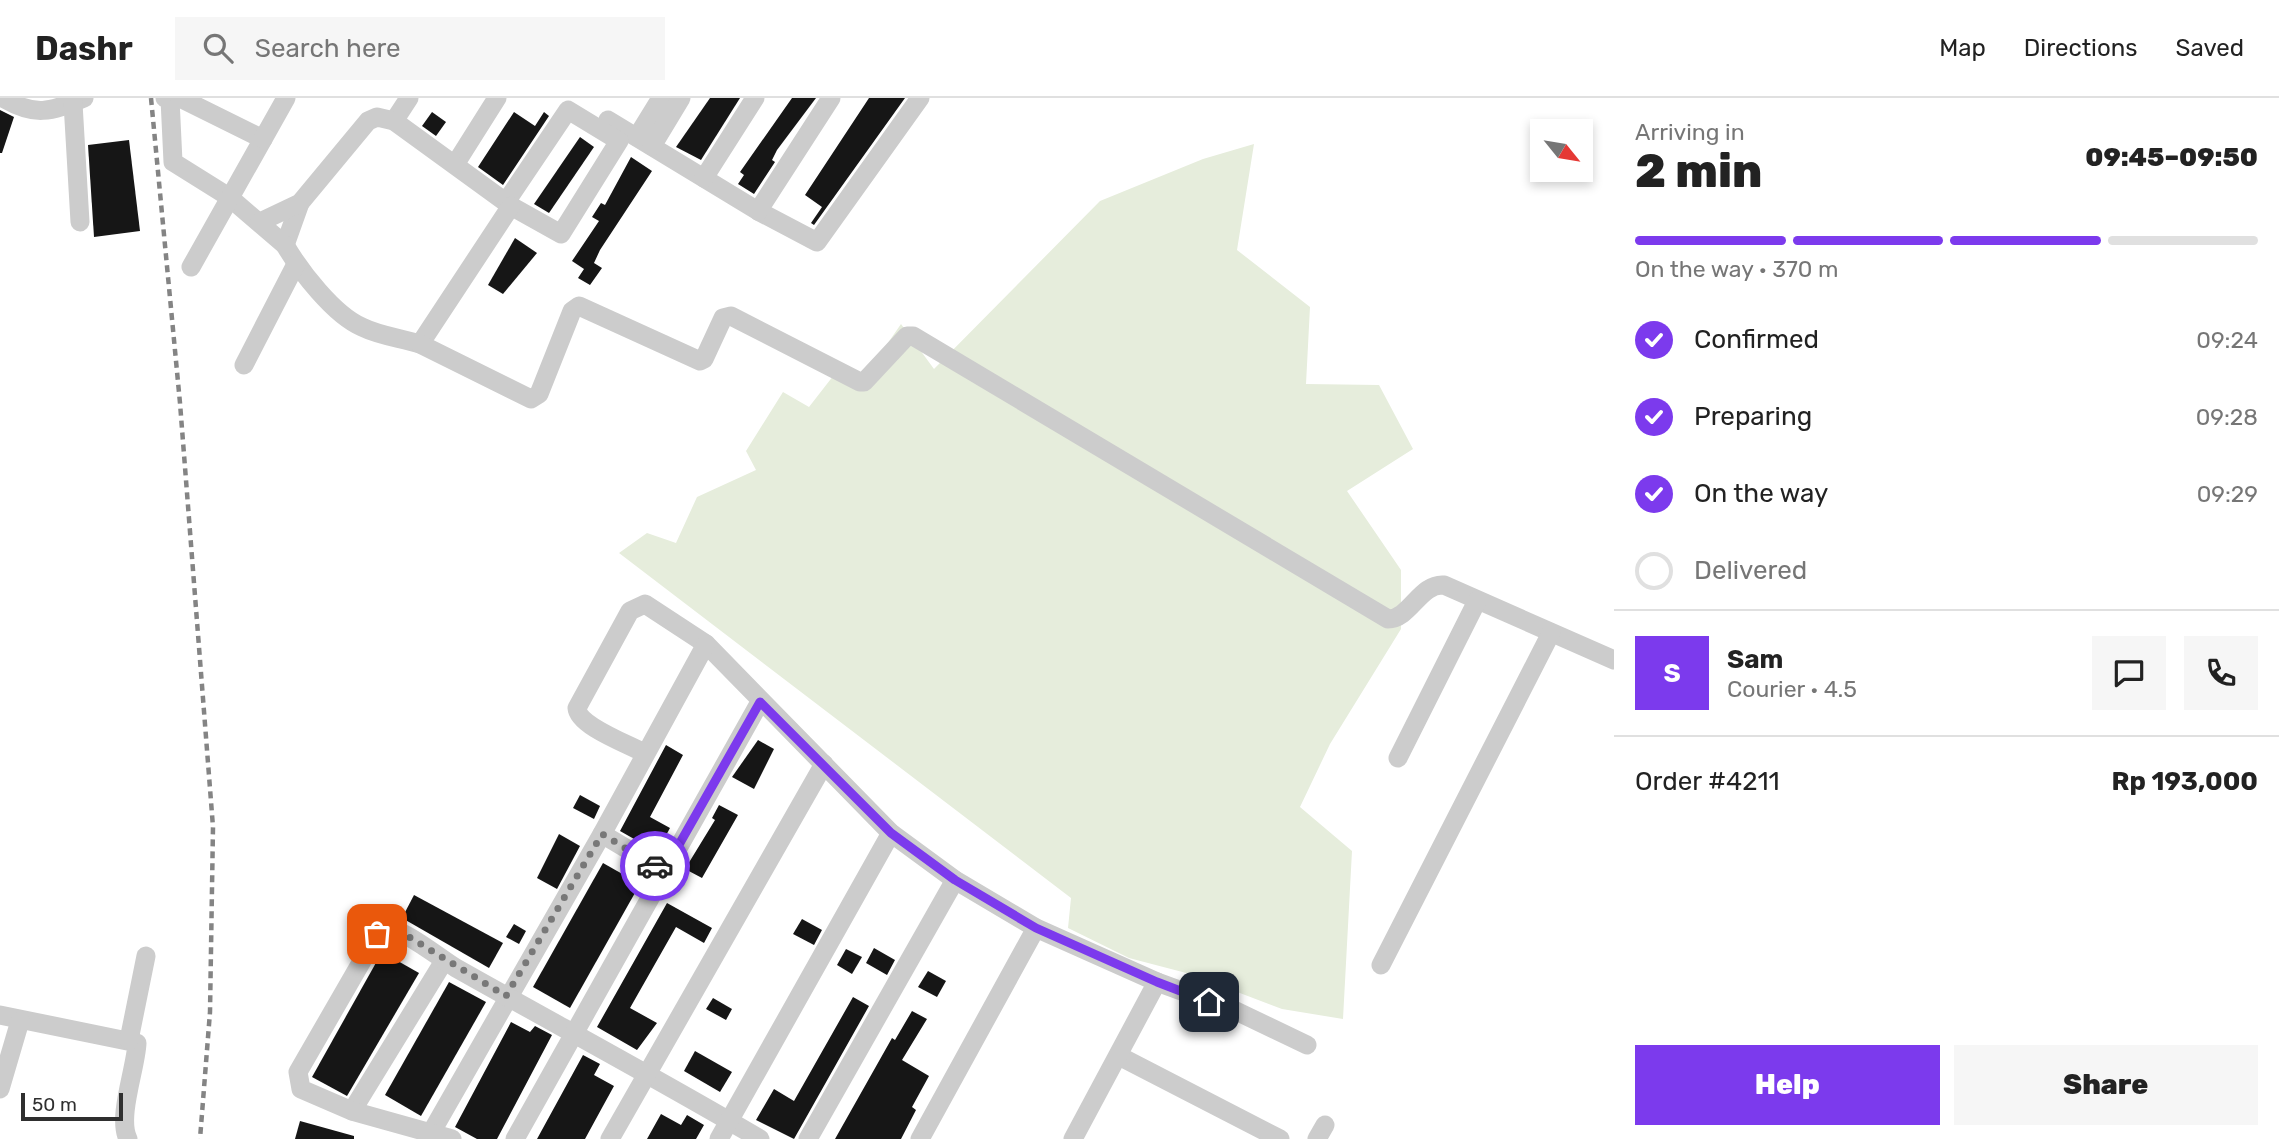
<!DOCTYPE html>
<html lang="en">
<head>
<meta charset="utf-8">
<style>
  body { margin:0; font-family:Rubik,sans-serif; background:#f6f6f6; color:#222; height:100vh; display:flex; flex-direction:column; font-size:26px; white-space:nowrap }
  * { box-sizing:border-box; margin:0 }
  p { font-size:23px; color:#767676 }
  .icon { flex:none; width:38px; height:38px; fill:none; stroke:currentColor; stroke-width:2; stroke-linecap:round; stroke-linejoin:round }
  .map { position:relative; flex:1; overflow:hidden }
  .details { display:flex; flex-direction:column; background:#fff; width:665px }
  .details>* { flex:none }
  .needle { width:46px; rotate:120deg }
  .buttons { position:absolute; left:1530px; top:21px; display:grid; gap:14px }
  .buttons a { display:grid; place-items:center; width:63px; height:63px; border-radius:0px; background:#fff; box-shadow:0 4px 10px #0003; font-size:35px }
  .scale { position:absolute; left:21px; bottom:18px; width:102px; box-sizing:border-box; padding-left:7px; border:4px solid #2f2f2f; border-top:0; font-size:19px; line-height:24px; white-space:nowrap; color:#2f2f2f; -webkit-text-stroke:5px #fff; paint-order:stroke }
  .pin { position:absolute; display:grid; place-items:center; width:60px; height:60px; color:#fff; margin:-30px; border-radius:14px; box-shadow:0 4px 10px #0006 }
  .courier { position:absolute; display:grid; place-items:center; width:70px; height:70px; margin:-35px; border:5px solid #7c3aed; border-radius:50%; background:#fff; color:#222; box-shadow:0 2px 9px #0007 }
  .summary em { font-style:normal; font-weight:800 }
  .summary div { display:flex; flex-direction:column-reverse }
  .summary { display:flex; align-items:center; justify-content:space-between; height:119px; padding:0 21px }
  h1 { font-size:46px; font-weight:800; line-height:52px }
  .bar { display:grid; grid-template-columns:repeat(4,1fr); gap:10px 7px; align-content:center; height:84px; padding:0 21px }
  .bar i { height:9px; border-radius:5px; background:#e0e0e0 }
  .bar .on { background:#7c3aed }
  .bar p { grid-column:span 4 }
  .line { display:flex; align-items:center; gap:18px; padding:0 21px; border-top:2px solid #e0e0e0 }
  .line div { flex:1 }
  .round { display:grid; place-items:center; flex:none; width:74px; height:74px; border-radius:0px; background:#f6f6f6 }
  ol { padding:0 21px; list-style:none }
  li { display:flex; align-items:center; gap:21px; height:77px }
  li p { margin-inline-start:auto }
  li .icon { padding:7px; border-radius:50%; background:#7c3aed; color:#fff; stroke-width:4 }
  li:last-child { color:#767676 }
  li i { width:38px; height:38px; border:4px solid #e0e0e0; border-radius:50% }
  .cta { display:flex; gap:14px; margin-top:auto; padding:14px 21px }
  .cta a { flex:1; height:80px; border-radius:0px; background:#7c3aed; color:#fff; font-size:28px; font-weight:800; line-height:80px; text-align:center }
  .cta a+a { background:#f6f6f6; color:#222 }
  header { display:flex; align-items:center; gap:42px; box-sizing:border-box; height:98px; padding:0 35px; background:#fff; border-bottom:2px solid #e0e0e0 }
  header strong { font-size:33px }
  nav { display:flex; gap:38px; margin-inline-start:auto; font-size:24px }
  .search { width:490px; height:63px; background:#f6f6f6; display:flex; align-items:center; gap:18px; box-sizing:border-box; padding:0 24px; border-radius:0px; color:#767676; font-size:26px }
  main { display:flex; flex:1; min-height:0 }
  .map>svg:first-child { display:block }
  .green { fill:#e6eddc }
  .building { fill:#161616 }
  .lines { fill:none; stroke-linecap:round; stroke-linejoin:round }
  .minor { stroke:#ccc; stroke-width:19 }
  .rail { stroke:#848484; stroke-width:4.5; stroke-dasharray:7 5; stroke-linecap:butt }
  .done { stroke:#787878; stroke-width:7; stroke-dasharray:0 12.6 }
  .route { stroke:#7c3aed; stroke-width:9 }
</style>
</head>
<body>
<header>
<strong>Dashr</strong>
<div class="search"><svg class="icon" aria-label="search" viewBox="0 0 24 24"><circle cx="10" cy="10" r="6"/><path d="M15 15l6 6"/></svg>Search here</div>
<nav><a>Map</a><a>Directions</a><a>Saved</a></nav>
</header>
<main>
<div class="map">
<svg width="1614" height="1041" viewBox="0 0 1614 1041">
  <rect width="100%" height="100%" fill="#fff"/>
  <path class="green" d="M 1254,46 L 1237,152 L 1310,209 L 1306,286 L 1379,287 L 1413,351 L 1347,393 L 1401,472 L 1401,531 L 1330,646 L 1300,709 L 1352,753 L 1343,921 L 1282,911 L 1190,876 L 1129,860 L 1068,830 L 1071,800 L 619,455 L 647,435 L 676,445 L 697,399 L 756,372 L 746,353 L 783,294 L 809,309 L 837,273 L 863,281 L 901,226 L 934,271 L 1100,103 L 1203,61 Z"/>
  <g class="building">
    <path d="M 710,0 L 740,0 L 701,62 L 676,49 Z"/>
    <path d="M 792,0 L 816,0 L 777,52 L 772,62 L 775,64 L 754,96 L 738,86 L 744,77 L 740,74 Z"/>
    <path d="M 869,0 L 905,0 L 814,127 L 811,125 L 822,109 L 805,97 Z"/>
    <path d="M 0,12 L 14,19 L 2,55 L 0,55 Z"/>
    <path d="M 432,14 L 446,24 L 436,38 L 422,28 Z"/>
    <path d="M 514,14 L 535,28 L 544,14 L 549,18 L 503,87 L 478,69 Z"/>
    <path d="M 580,39 L 594,49 L 549,115 L 534,106 Z"/>
    <path d="M 129,42 L 140,133 L 94,139 L 88,47 Z"/>
    <path d="M 631,59 L 652,73 L 600,152 L 594,165 L 602,170 L 590,187 L 578,180 L 584,171 L 572,163 L 599,123 L 592,119 L 601,105 L 605,107 Z"/>
    <path d="M 515,140 L 537,155 L 503,196 L 488,187 Z"/>
    <path d="M 758,642 L 774,651 L 754,691 L 732,679 Z"/>
    <path d="M 666,647 L 683,657 L 650,719 L 670,730 L 657,754 L 620,733 Z"/>
    <path d="M 580,697 L 600,708 L 594,721 L 573,710 Z"/>
    <path d="M 719,707 L 738,717 L 702,780 L 685,771 L 715,722 L 712,720 Z"/>
    <path d="M 559,736 L 580,748 L 557,791 L 537,780 Z"/>
    <path d="M 603,765 L 640,786 L 570,910 L 533,889 Z"/>
    <path d="M 414,797 L 503,845 L 489,870 L 402,820 Z"/>
    <path d="M 667,805 L 712,830 L 704,845 L 676,829 L 630,910 L 657,925 L 637,952 L 597,929 Z"/>
    <path d="M 802,821 L 822,832 L 814,847 L 793,836 Z"/>
    <path d="M 514,826 L 526,833 L 519,846 L 506,839 Z"/>
    <path d="M 874,850 L 895,862 L 887,877 L 866,865 Z"/>
    <path d="M 846,851 L 862,859 L 852,876 L 837,867 Z"/>
    <path d="M 382,854 L 419,875 L 347,998 L 312,979 Z"/>
    <path d="M 928,873 L 946,883 L 937,899 L 918,889 Z"/>
    <path d="M 449,884 L 486,904 L 421,1018 L 385,997 Z"/>
    <path d="M 853,899 L 869,908 L 794,1041 L 756,1022 L 774,991 L 794,1003 Z"/>
    <path d="M 713,900 L 732,911 L 726,922 L 706,911 Z"/>
    <path d="M 912,913 L 927,921 L 902,962 L 929,978 L 912,1009 L 916,1012 L 901,1041 L 835,1041 L 892,940 L 895,942 Z"/>
    <path d="M 511,924 L 530,934 L 535,928 L 552,937 L 497,1041 L 477,1041 L 455,1029 Z"/>
    <path d="M 695,953 L 732,974 L 720,994 L 684,973 Z"/>
    <path d="M 583,957 L 600,966 L 594,977 L 614,988 L 603,1008 L 585,1041 L 537,1041 Z"/>
    <path d="M 661,1016 L 681,1027 L 687,1017 L 704,1027 L 696,1041 L 647,1041 Z"/>
    <path d="M 300,1023 L 354,1038 L 354,1041 L 295,1041 Z"/>
  </g>
  <g class="lines">
    <g class="minor">
      <path d="M 3,0 C 35,19 50,14 84,0"/>
      <path d="M 165,0 L 170,1 L 173,64 L 229,99 L 285,147 L 300,105"/>
      <path d="M 180,0 L 263,41 L 191,169"/>
      <path d="M 73,5 L 80,124"/>
      <path d="M 608,22 L 758,113 L 817,144 L 920,0"/>
      <path d="M 394,23 L 409,0"/>
      <path d="M 637,39 L 661,0"/>
      <path d="M 263,41 L 286,0"/>
      <path d="M 652,48 L 681,0"/>
      <path d="M 456,65 L 497,0"/>
      <path d="M 704,80 L 755,0"/>
      <path d="M 758,113 L 831,0"/>
      <path d="M 260,124 L 300,105 L 368,23 L 377,19 L 394,23 L 511,108 L 561,136 L 619,43 L 568,12 L 506,104"/>
      <path d="M 285,147 C 300,173 334,217 362,229 C 380,238 401,240 420,246 L 511,108"/>
      <path d="M 420,246 L 531,301 L 539,296 L 572,213 L 579,208 L 700,263 L 704,261 L 723,220 L 731,218 L 860,284 L 864,284 L 907,238 L 913,238 L 1388,521 C 1410,521 1420,485 1444,487 L 1614,562"/>
      <path d="M 244,267 L 296,166"/>
      <path d="M 644,655 C 628,646 578,628 577,610 L 630,513 L 645,506 L 706,546 L 891,735 L 955,782 L 1036,830 L 1157,884 L 1236,913 L 1307,947"/>
      <path d="M 1398,660 L 1477,503"/>
      <path d="M 602,736 L 664,773"/>
      <path d="M 1381,867 L 1551,535"/>
      <path d="M 0,917 L 137,945 C 136,970 117,1019 128,1041"/>
      <path d="M 129,942 L 146,858"/>
      <path d="M 1119,958 L 1280,1041"/>
      <path d="M 0,991 L 20,923"/>
      <path d="M 352,1013 L 444,863"/>
      <path d="M 431,1035 L 602,736 L 706,546"/>
      <path d="M 452,1041 L 352,1013 L 301,991 L 298,974 L 381,830 C 399,826 439,860 456,870 C 557,927 660,982 760,1041"/>
      <path d="M 515,1041 L 760,604"/>
      <path d="M 610,1041 L 824,666"/>
      <path d="M 719,1041 L 891,735"/>
      <path d="M 808,1041 L 955,782"/>
      <path d="M 920,1041 L 1036,830"/>
      <path d="M 1073,1041 L 1157,884"/>
      <path d="M 1317,1041 L 1325,1027"/>
    </g>
    <path class="rail" d="M 151,0 L 180,305 L 213,729 L 210,914 L 200,1041"/>
  </g>
  <g class="lines">
    <path class="done" d="M 377,836 L 387,829 L 396,831 L 506,898 L 602,736 L 655,768"/>
    <path class="route" d="M 655,768 L 664,773 L 760,604 L 891,735 L 955,782 L 1036,830 L 1157,884 L 1209,904"/>
  </g>
</svg>
<div class="buttons">
<a><svg class="needle" viewBox="-14 -14 28 28"><path d="M0-13l5 13h-10z" fill="#e53935"/><path d="M0 13l5-13h-10z" fill="#767676"/></svg></a>
</div>
<div class="scale">50 m</div>
<div class="pin" style="left:377px;top:836px;background:#ea580c"><svg class="icon" aria-label="bag" viewBox="0 0 24 24"><path d="M5 8h14l-1 12H6zM9 8a3 3 0 0 1 6 0"/></svg></div>
<div class="pin" style="left:1209px;top:904px;background:#1f2937"><svg class="icon" aria-label="home" viewBox="0 0 24 24"><path d="M3 11l9-7 9 7M6 9v11h12V9"/></svg></div>
<div class="courier" style="left:655px;top:768px"><svg class="icon" aria-label="car" viewBox="0 0 24 24"><path d="M5 17H2v-5l4-1 3-4h7l3 4 3 1v5h-3M9 17h6M6 11h13"/><circle cx="7" cy="17" r="2"/><circle cx="17" cy="17" r="2"/></svg></div>
</div>
<section class="details">
<div class="summary"><div><h1>2 min</h1><p>Arriving in</p></div><em>09:45–09:50</em></div>
<div class="bar"><i class="on"></i><i class="on"></i><i class="on"></i><i></i><p>On the way · 370 m</p></div>
<ol>
<li><svg class="icon" aria-label="check" viewBox="0 0 24 24"><path d="M5 12l5 5 9-10"/></svg>Confirmed<p>09:24</p></li>
<li><svg class="icon" aria-label="check" viewBox="0 0 24 24"><path d="M5 12l5 5 9-10"/></svg>Preparing<p>09:28</p></li>
<li><svg class="icon" aria-label="check" viewBox="0 0 24 24"><path d="M5 12l5 5 9-10"/></svg>On the way<p>09:29</p></li>
<li><i></i>Delivered</li>
</ol>
<div class="line" style="height:126px"><b class="round" style="background:#7c3aed;color:#fff">S</b><div><b>Sam</b><p>Courier · 4.5</p></div><a class="round"><svg class="icon" aria-label="chat" viewBox="0 0 24 24"><path d="M4 5h16v11H9l-5 4z"/></svg></a><a class="round"><svg class="icon" aria-label="phone" viewBox="0 0 24 24"><path d="M5 4h4l2 5-3 2q2 4 5 5l2-3 5 2v4C11 20 4 13 5 4z"/></svg></a></div>
<div class="line" style="height:91px"><div>Order #4211</div><b>Rp 193,000</b></div>
<div class="cta"><a>Help</a><a>Share</a></div>
</section>
</main>
</body>
</html>
